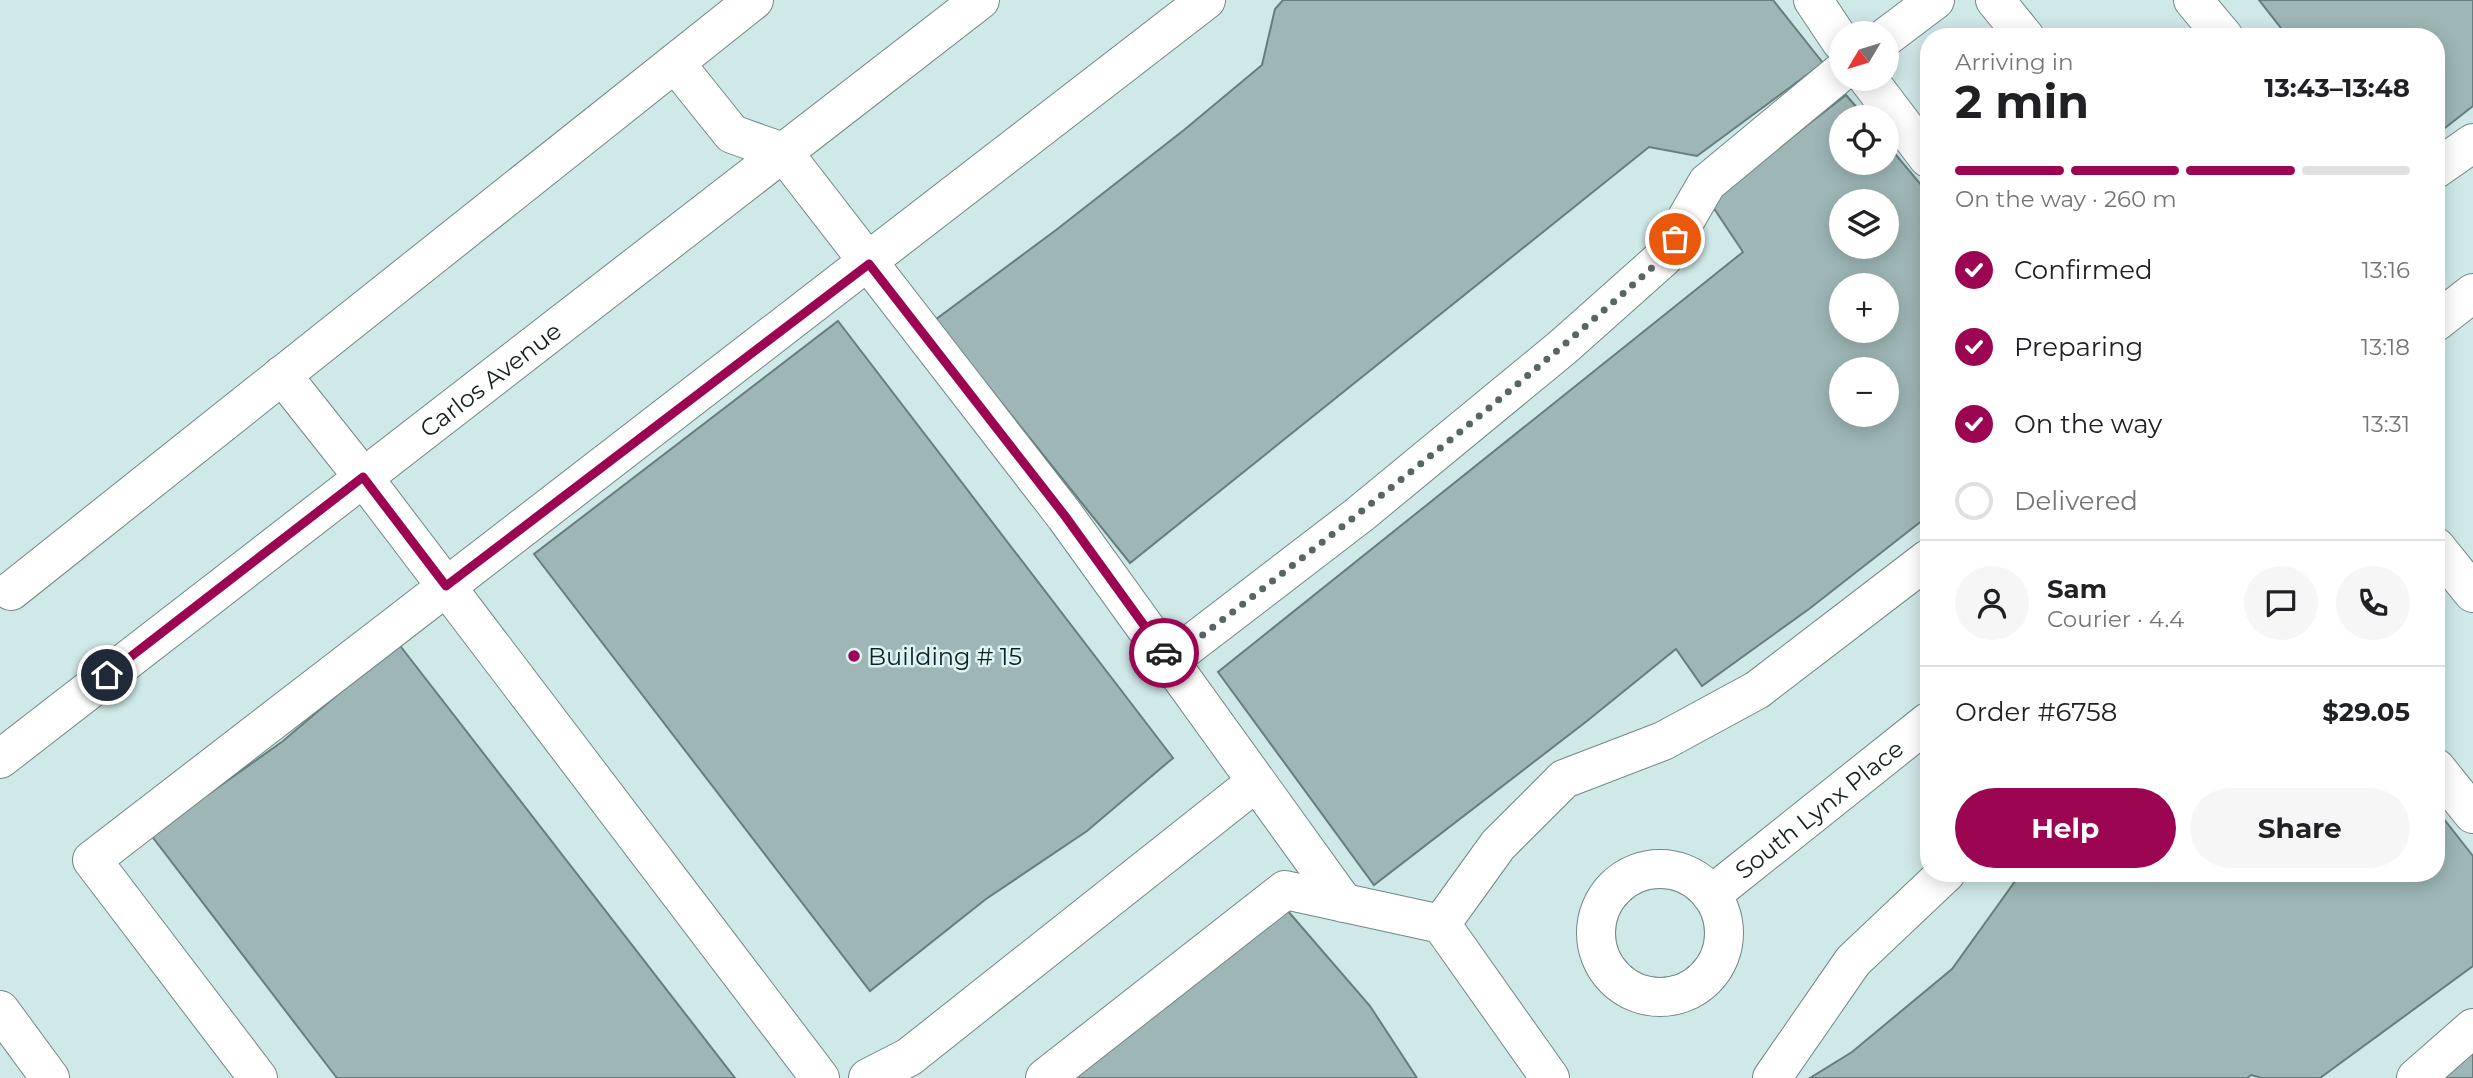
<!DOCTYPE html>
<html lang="en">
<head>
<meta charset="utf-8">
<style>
  body { margin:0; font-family:Montserrat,sans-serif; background:#f6f6f6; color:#202124; height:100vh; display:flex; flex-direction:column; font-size:26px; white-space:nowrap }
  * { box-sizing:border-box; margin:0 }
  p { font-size:23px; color:#757577 }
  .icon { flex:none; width:38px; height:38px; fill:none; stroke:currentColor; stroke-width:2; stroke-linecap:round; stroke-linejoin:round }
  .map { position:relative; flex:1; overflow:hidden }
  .drawer { position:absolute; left:1920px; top:28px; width:525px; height:854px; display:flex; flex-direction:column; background:#fff; border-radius:28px; box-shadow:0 4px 18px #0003 }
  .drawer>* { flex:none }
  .needle { width:46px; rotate:232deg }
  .buttons { position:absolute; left:1829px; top:21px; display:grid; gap:14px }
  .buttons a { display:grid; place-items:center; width:70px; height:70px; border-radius:50%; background:#fff; box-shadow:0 4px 18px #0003; font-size:35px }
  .pin { position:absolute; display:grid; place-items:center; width:60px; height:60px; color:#fff; margin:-30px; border:4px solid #fff; border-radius:50%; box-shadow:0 2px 7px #0007 }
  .courier { position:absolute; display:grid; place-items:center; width:70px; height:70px; margin:-35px; border:5px solid #9c0551; border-radius:50%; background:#fff; color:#222; box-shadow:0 2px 9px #0007 }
  .summary em { font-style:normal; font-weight:700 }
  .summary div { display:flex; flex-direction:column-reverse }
  .summary { display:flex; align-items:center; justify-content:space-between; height:119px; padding:0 35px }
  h1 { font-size:46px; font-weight:700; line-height:52px }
  .bar { display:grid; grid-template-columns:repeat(4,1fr); gap:10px 7px; align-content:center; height:84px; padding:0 35px }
  .bar i { height:9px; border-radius:5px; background:#e0e0e0 }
  .bar .current { background:#9c0551 }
  .bar p { grid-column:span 4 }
  .line { display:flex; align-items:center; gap:18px; padding:0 35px; border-top:2px solid #e0e0e0 }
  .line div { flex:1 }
  .round { display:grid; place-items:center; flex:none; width:74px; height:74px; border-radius:37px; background:#f6f6f6 }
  ol { padding:0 35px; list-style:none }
  li { display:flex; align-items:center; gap:21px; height:77px }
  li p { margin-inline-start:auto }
  li .icon { padding:7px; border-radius:50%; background:#9c0551; color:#fff; stroke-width:4 }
  li:last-child { color:#757577 }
  li i { width:38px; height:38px; border:4px solid #e0e0e0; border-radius:50% }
  .cta { display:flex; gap:14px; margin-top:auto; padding:14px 35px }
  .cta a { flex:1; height:80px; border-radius:42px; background:#9c0551; color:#fff; font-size:28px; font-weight:700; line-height:80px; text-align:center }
  .cta a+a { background:#f6f6f6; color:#202124 }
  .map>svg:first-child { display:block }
  .building { fill:#9eb6b6; stroke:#677e7e; stroke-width:2; fill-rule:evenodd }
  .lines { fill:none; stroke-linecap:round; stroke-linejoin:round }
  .minor-casing { stroke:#718888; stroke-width:40 }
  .minor { stroke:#fff; stroke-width:38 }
  .done { stroke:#576565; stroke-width:7; stroke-dasharray:0 12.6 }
  .route { stroke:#9c0551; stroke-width:9 }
  .poi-dot { fill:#9c0551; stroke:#dcf5f5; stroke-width:2.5 }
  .labels { text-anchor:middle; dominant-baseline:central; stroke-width:5; stroke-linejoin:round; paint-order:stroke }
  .street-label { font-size:24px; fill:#161f1f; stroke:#dcf5f5 }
  .poi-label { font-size:24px; fill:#161f1f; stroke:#dcf5f5; text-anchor:start }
</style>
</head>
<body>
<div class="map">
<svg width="2473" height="1078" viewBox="0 0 2473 1078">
  <rect width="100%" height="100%" fill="#cfe8e8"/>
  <g class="building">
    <path d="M 1283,0 L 1773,0 L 1823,63 L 1697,156 L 1649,147 L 1130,563 L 935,320 L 1056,230 L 1184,130 L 1262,65 L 1275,9 Z"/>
    <path d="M 2259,0 L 2473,0 L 2473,106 L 2436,135 L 2436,37 L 2288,37 Z"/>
    <path d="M 1846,95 L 1865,117 L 1841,117 L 1841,163 L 1886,163 L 1886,143 L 1928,193 L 1928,516 L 1809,609 L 1702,686 L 1676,649 L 1587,721 L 1374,885 L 1218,672 L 1743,252 L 1709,201 ZM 1841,201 L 1886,201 L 1886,247 L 1841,247 ZM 1841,285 L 1886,285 L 1886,331 L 1841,331 ZM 1841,369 L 1886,369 L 1886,415 L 1841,415 Z"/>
    <path d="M 838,321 L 1173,758 L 1087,831 L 986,899 L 870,991 L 534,554 Z"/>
    <path d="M 398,643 L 735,1078 L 337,1078 L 330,1069 L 151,835 L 283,741 Z"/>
    <path d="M 2436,809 L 2473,856 L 2473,966 L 2320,1078 L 2262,1078 L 2251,1075 L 2247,1078 L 1810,1078 L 1852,1052 L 1952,969 L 2021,873 L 2436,873 Z"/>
    <path d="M 1287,910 L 1370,1006 L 1417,1078 L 1073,1078 Z"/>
    <path d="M 2473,1036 L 2473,1078 L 2424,1078 Z"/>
  </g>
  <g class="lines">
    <g class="minor-casing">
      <g id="minor">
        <path d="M 1813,0 L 1841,42"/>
        <path d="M 1995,0 L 2025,37"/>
        <path d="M 2193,0 L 2224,37"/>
        <path d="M 1886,37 L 1935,0"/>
        <path d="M 675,63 L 732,134 L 783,152 L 1065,516 L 1344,903"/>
        <path d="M 1868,79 L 1928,158"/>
        <path d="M 2436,169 L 2473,143"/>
        <path d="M 2436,322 L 2473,293"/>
        <path d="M 282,375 L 363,477 L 820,1078"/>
        <path d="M 2436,547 L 2473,593"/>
        <path d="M 11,591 L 754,0"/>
        <path d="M 1170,660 L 1359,515 L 1563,347 L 1664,257 L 1707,183 L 1841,72"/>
        <path id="s1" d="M 0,759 L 980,0"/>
        <path d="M 2436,768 L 2473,814"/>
        <circle cx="1660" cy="933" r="64"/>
        <path id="s2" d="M 1711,895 L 1928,722"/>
        <path d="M 1441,924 L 1498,845 L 1564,779 L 1663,741 L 1757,690 L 1928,559"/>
        <path d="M 0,1010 L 50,1078"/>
        <path d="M 258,1078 L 92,860 C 463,573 836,289 1206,0"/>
        <path d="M 868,1078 L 909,1057 L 1256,782"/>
        <path d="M 1045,1078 L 1285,890 L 1441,924 L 1550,1078"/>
        <path d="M 1772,1078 L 1853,961 L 1946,873"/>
        <path d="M 2416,1078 L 2473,1028"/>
      </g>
    </g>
    <use href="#minor" class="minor"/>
  </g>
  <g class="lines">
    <path class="done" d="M 1164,653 L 1170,660 C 1339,531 1505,400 1664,257 L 1675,239"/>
    <path class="route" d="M 107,675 L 363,477 L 446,586 L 869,264 L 1065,516 L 1164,653"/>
  </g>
  <circle class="poi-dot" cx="854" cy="656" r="7"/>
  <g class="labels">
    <g class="street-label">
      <text stroke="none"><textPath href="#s1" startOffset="620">Carlos Avenue</textPath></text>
      <text stroke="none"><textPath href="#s2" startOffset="138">South Lynx Place</textPath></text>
    </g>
    <g class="poi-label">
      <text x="868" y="656">Building # 15</text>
    </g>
  </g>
</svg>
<div class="buttons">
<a><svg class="needle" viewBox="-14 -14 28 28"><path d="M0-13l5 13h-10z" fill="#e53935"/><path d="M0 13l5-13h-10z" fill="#757577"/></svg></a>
<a><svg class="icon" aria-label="locate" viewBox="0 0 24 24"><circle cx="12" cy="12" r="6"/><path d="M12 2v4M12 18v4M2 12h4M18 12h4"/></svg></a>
<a><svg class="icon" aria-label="layers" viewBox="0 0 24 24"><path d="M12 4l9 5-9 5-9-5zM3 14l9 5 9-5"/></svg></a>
<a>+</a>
<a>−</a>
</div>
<div class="pin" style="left:1675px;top:239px;background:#ea580c"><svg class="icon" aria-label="bag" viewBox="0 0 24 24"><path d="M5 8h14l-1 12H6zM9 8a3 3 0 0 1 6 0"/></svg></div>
<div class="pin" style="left:107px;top:675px;background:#1f2937"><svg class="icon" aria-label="home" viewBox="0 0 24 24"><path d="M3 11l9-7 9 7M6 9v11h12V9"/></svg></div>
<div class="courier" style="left:1164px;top:653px"><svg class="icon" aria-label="car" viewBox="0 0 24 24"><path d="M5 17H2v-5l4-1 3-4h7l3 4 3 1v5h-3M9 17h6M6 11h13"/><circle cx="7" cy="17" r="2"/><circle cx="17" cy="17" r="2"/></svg></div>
<section class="drawer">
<div class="summary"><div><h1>2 min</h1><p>Arriving in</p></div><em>13:43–13:48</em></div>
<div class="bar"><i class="current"></i><i class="current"></i><i class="current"></i><i></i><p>On the way · 260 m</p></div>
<ol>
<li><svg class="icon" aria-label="check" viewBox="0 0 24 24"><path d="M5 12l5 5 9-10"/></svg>Confirmed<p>13:16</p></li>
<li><svg class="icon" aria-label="check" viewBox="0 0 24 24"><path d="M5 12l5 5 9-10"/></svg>Preparing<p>13:18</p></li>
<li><svg class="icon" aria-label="check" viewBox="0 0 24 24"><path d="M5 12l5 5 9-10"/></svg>On the way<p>13:31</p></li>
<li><i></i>Delivered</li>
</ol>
<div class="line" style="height:126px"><a class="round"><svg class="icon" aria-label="person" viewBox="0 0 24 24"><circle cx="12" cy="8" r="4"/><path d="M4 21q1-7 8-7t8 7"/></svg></a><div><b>Sam</b><p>Courier · 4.4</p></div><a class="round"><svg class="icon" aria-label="chat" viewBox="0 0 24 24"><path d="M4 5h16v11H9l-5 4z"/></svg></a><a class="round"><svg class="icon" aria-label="phone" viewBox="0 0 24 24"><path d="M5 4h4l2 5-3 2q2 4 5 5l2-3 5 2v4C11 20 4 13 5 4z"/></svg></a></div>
<div class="line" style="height:91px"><div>Order #6758</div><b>$29.05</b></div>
<div class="cta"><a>Help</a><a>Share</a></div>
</section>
</div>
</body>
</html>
